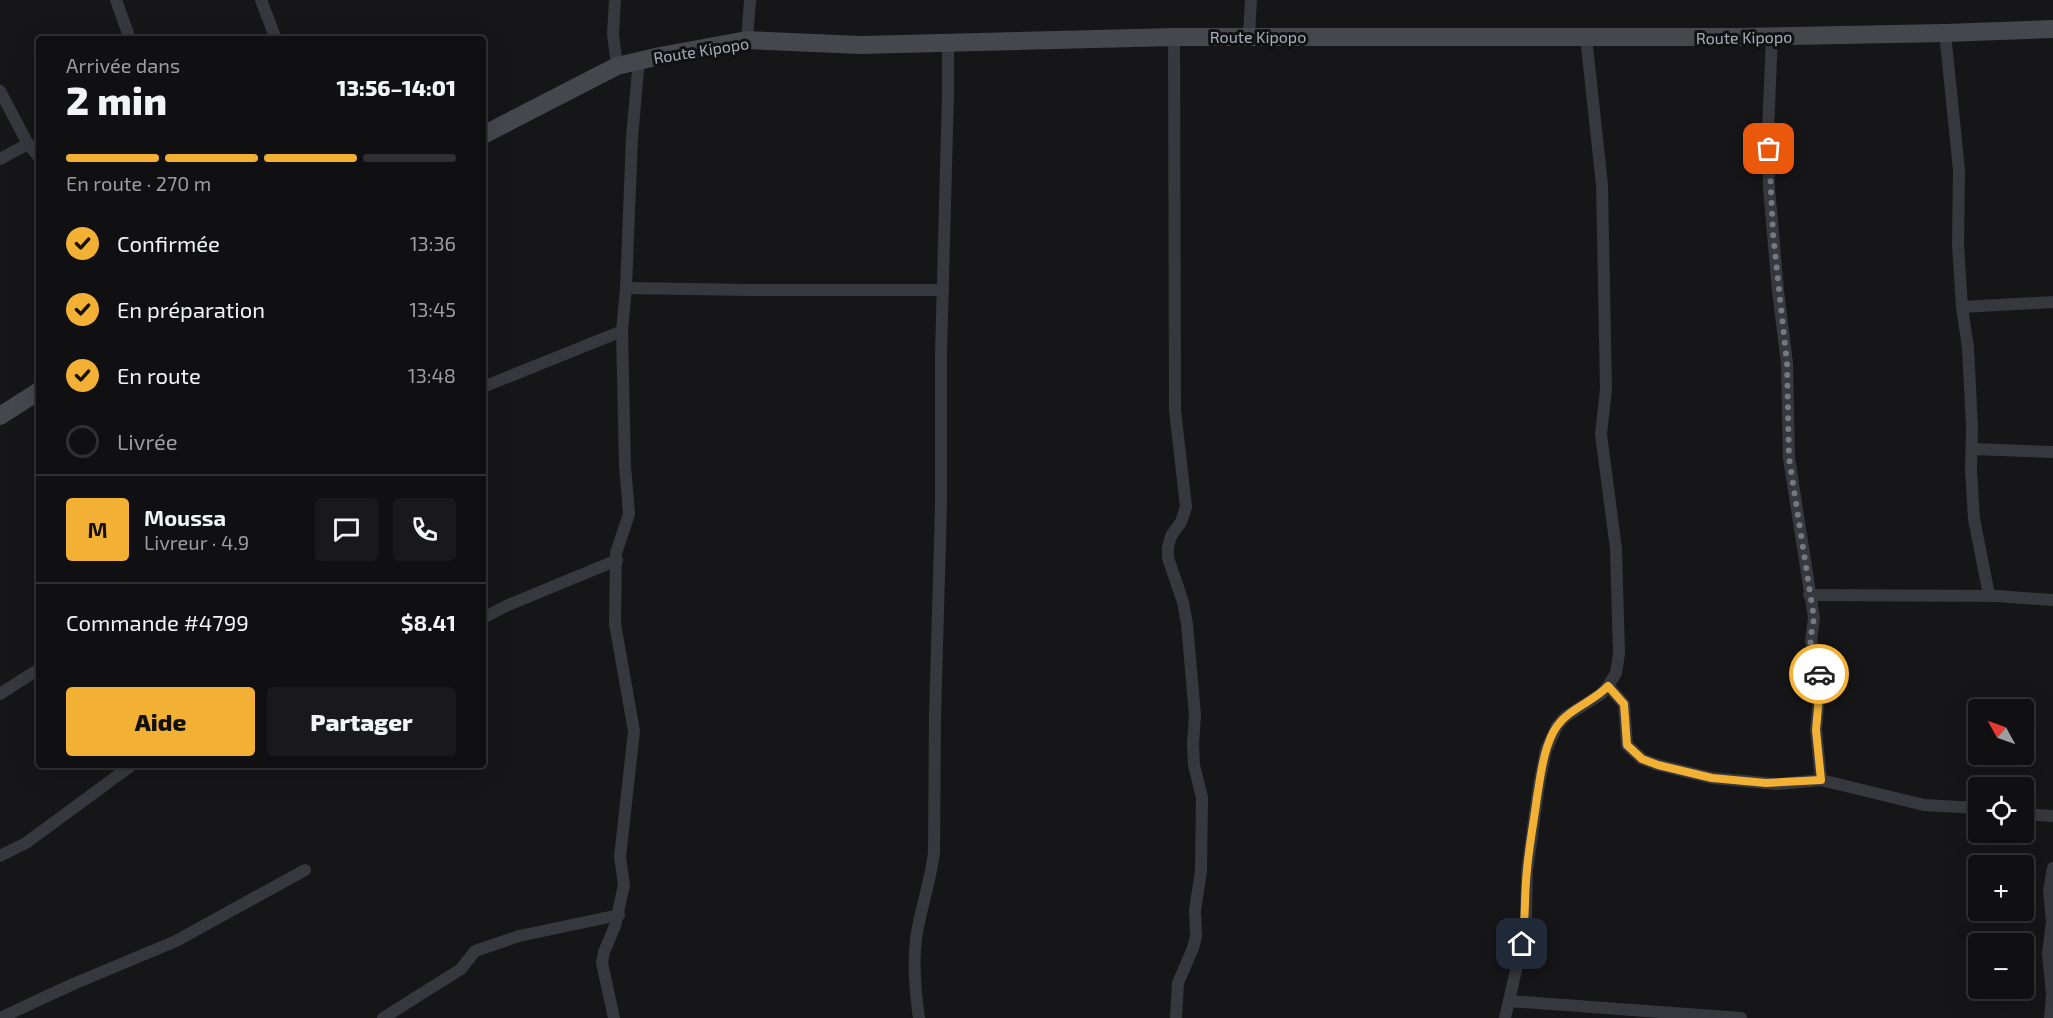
<!DOCTYPE html>
<html lang="fr">
<head>
<meta charset="utf-8">
<style>
  body { margin:0; font-family:"Exo 2",sans-serif; background:#19191b; color:#f1f3f6; height:100vh; display:flex; flex-direction:column; font-size:22px; white-space:nowrap }
  * { box-sizing:border-box; margin:0 }
  p { font-size:20px; color:#9c9d9f }
  .icon { flex:none; width:33px; height:33px; fill:none; stroke:currentColor; stroke-width:2; stroke-linecap:round; stroke-linejoin:round }
  .map { position:relative; flex:1; overflow:hidden }
  .side { position:absolute; left:36px; top:36px; width:450px; height:732px; display:flex; flex-direction:column; background:#101012; border-radius:6px; box-shadow:0 6px 24px #0002,0 0 0 2px #303032 }
  .side>* { flex:none }
  .needle { width:39px; rotate:310deg }
  .fabs { position:absolute; left:1968px; top:699px; display:grid; gap:12px }
  .fabs a { display:grid; place-items:center; width:66px; height:66px; border-radius:6px; background:#101012; box-shadow:0 6px 24px #0002,0 0 0 2px #303032; font-size:30px }
  .pin { position:absolute; display:grid; place-items:center; width:51px; height:51px; color:#fff; margin:-26px; border-radius:12px; box-shadow:0 3px 9px #0006 }
  .courier { position:absolute; display:grid; place-items:center; width:60px; height:60px; margin:-30px; border:4px solid #f2b134; border-radius:50%; background:#fff; color:#222; box-shadow:0 2px 8px #0007 }
  .summary em { font-style:normal; font-weight:800 }
  .summary div { display:flex; flex-direction:column-reverse }
  .summary { display:flex; align-items:center; justify-content:space-between; height:102px; padding:0 30px }
  h1 { font-size:39px; font-weight:800; line-height:45px }
  .bar { display:grid; grid-template-columns:repeat(4,1fr); gap:9px 6px; align-content:center; height:72px; padding:0 30px }
  .bar i { height:8px; border-radius:4px; background:#303032 }
  .bar .on { background:#f2b134 }
  .bar p { grid-column:span 4 }
  .line { display:flex; align-items:center; gap:15px; padding:0 30px; border-top:2px solid #303032 }
  .line div { flex:1 }
  .round { display:grid; place-items:center; flex:none; width:63px; height:63px; border-radius:6px; background:#19191b }
  ol { padding:0 30px; list-style:none }
  li { display:flex; align-items:center; gap:18px; height:66px }
  li p { margin-inline-start:auto }
  li .icon { padding:6px; border-radius:50%; background:#f2b134; color:#111; stroke-width:4 }
  li:last-child { color:#9c9d9f }
  li i { width:33px; height:33px; border:3px solid #303032; border-radius:50% }
  .button { display:flex; gap:12px; margin-top:auto; padding:12px 30px }
  .button a { flex:1; height:69px; border-radius:6px; background:#f2b134; color:#111; font-size:24px; font-weight:800; line-height:69px; text-align:center }
  .button a+a { background:#19191b; color:#f1f3f6 }
  .map>svg:first-child { display:block }
  .lines { fill:none; stroke-linecap:round; stroke-linejoin:round }
  .minor { stroke:#37383d; stroke-width:12 }
  .secondary { stroke:#45474d; stroke-width:18 }
  .done { stroke:#757880; stroke-width:6; stroke-dasharray:0 10.8 }
  .route { stroke:#f2b134; stroke-width:8 }
  .labels { text-anchor:middle; dominant-baseline:central; stroke-width:6; stroke-linejoin:round; paint-order:stroke }
  .street-label { font-size:16px; fill:#a8adb8; stroke:#111113 }
</style>
</head>
<body>
<div class="map">
<svg width="2053" height="1018" viewBox="0 0 2053 1018">
  <rect width="100%" height="100%" fill="#161618"/>
  <g class="lines">
    <g class="minor">
      <path d="M 116,0 L 130,39"/>
      <path d="M 261,0 L 276,39"/>
      <path d="M 615,0 L 613,34 L 617,66"/>
      <path d="M 1945,33 L 1959,170 L 1958,245 L 1962,307 L 1968,348 L 1972,427 L 1971,471 L 1974,519 L 1989,595"/>
      <path d="M 1249,36 L 1251,0"/>
      <path d="M 1772,36 L 1768,130 L 1769,188 L 1778,291 L 1787,363 L 1789,458 L 1814,618 L 1811,641 L 1816,658 L 1820,685 L 1816,730 L 1821,780"/>
      <path d="M 1174,37 L 1175,410 L 1186,507 L 1181,522 L 1171,536 L 1168,547 L 1168,558 L 1183,602 L 1187,624 L 1195,715 L 1193,743 L 1194,765 L 1202,798 L 1201,871 L 1195,910 L 1196,936 L 1193,948 L 1178,983 L 1176,1018"/>
      <path d="M 747,40 L 750,0"/>
      <path d="M 0,91 L 28,144 L 39,157"/>
      <path d="M 0,159 L 28,144"/>
      <path d="M 626,288 L 750,290 L 943,290"/>
      <path d="M 1962,307 L 2053,302"/>
      <path d="M 483,387 L 622,331"/>
      <path d="M 1972,449 L 2053,452"/>
      <path d="M 1809,595 L 1997,596 L 2053,600"/>
      <path d="M 483,618 L 506,606 L 617,560"/>
      <path d="M 1608,686 L 1624,704 L 1627,745 L 1642,759 L 1658,765 L 1712,778 L 1777,784 L 1821,780 L 1924,805 L 1978,808"/>
      <path d="M 0,694 L 39,669"/>
      <path d="M 2024,814 L 2053,816"/>
      <path d="M 0,856 L 26,843 L 132,765"/>
      <path d="M 1509,1001 L 1741,1018"/>
      <path d="M 0,1018 L 71,985 L 176,941 L 305,870"/>
      <path d="M 383,1018 L 461,969 L 475,951 L 519,936 L 619,915"/>
      <path d="M 614,1018 L 602,963 L 604,952 L 615,926 L 624,885 L 620,857 L 634,731 L 615,624 L 616,553 L 629,514 L 625,466 L 622,331 L 626,288 L 632,137 L 639,60"/>
      <path d="M 919,1018 C 915,991 913,965 916,939 C 920,909 931,881 934,852 L 935,717 L 941,505 L 941,355 L 948,92 L 948,43"/>
      <path d="M 1505,1018 L 1522,944 L 1526,919 L 1527,871 L 1539,784 L 1546,750 L 1557,726 L 1565,717 L 1601,694 L 1608,686 L 1616,673 L 1619,654 L 1616,549 L 1601,434 L 1606,389 L 1602,185 L 1586,37"/>
      <path d="M 2050,1018 L 2052,994 L 2048,954 L 2052,921 L 2049,890 L 2053,868"/>
    </g>
    <g class="secondary">
      <path d="M 483,135 L 617,66 L 660,56 L 747,40 L 861,45 L 1174,37 L 1735,37 L 1945,33 L 2053,29"/>
      <path d="M 0,416 L 39,391"/>
    </g>
  </g>
  <g class="lines">
    <path class="done" d="M 1769,149 L 1773,234 L 1787,363 L 1789,458 L 1814,618 L 1810,641 L 1816,658 L 1819,674"/>
    <path class="route" d="M 1522,944 C 1526,919 1524,895 1527,870 C 1529,846 1534,821 1537,797 C 1541,773 1544,745 1557,726 C 1570,708 1593,702 1608,686 L 1624,704 L 1627,745 L 1642,759 L 1658,765 L 1712,778 L 1766,783 L 1821,780 L 1816,730 L 1820,685 L 1819,674"/>
  </g>
  <g class="labels">
    <g class="street-label">
      <text x="1258" y="36">Route Kipopo</text>
      <text transform="translate(1744 37) rotate(-1)">Route Kipopo</text>
      <text transform="translate(701 50) rotate(-9)">Route Kipopo</text>
    </g>
  </g>
</svg>
<div class="fabs">
<a><svg class="needle" viewBox="-14 -14 28 28"><path d="M0-13l5 13h-10z" fill="#e53935"/><path d="M0 13l5-13h-10z" fill="#9c9d9f"/></svg></a>
<a><svg class="icon" aria-label="locate" viewBox="0 0 24 24"><circle cx="12" cy="12" r="6"/><path d="M12 2v4M12 18v4M2 12h4M18 12h4"/></svg></a>
<a>+</a>
<a>−</a>
</div>
<div class="pin" style="left:1769px;top:149px;background:#ea580c"><svg class="icon" aria-label="bag" viewBox="0 0 24 24"><path d="M5 8h14l-1 12H6zM9 8a3 3 0 0 1 6 0"/></svg></div>
<div class="pin" style="left:1522px;top:944px;background:#1f2937"><svg class="icon" aria-label="home" viewBox="0 0 24 24"><path d="M3 11l9-7 9 7M6 9v11h12V9"/></svg></div>
<div class="courier" style="left:1819px;top:674px"><svg class="icon" aria-label="car" viewBox="0 0 24 24"><path d="M5 17H2v-5l4-1 3-4h7l3 4 3 1v5h-3M9 17h6M6 11h13"/><circle cx="7" cy="17" r="2"/><circle cx="17" cy="17" r="2"/></svg></div>
<section class="side">
<div class="summary"><div><h1>2 min</h1><p>Arrivée dans</p></div><em>13:56–14:01</em></div>
<div class="bar"><i class="on"></i><i class="on"></i><i class="on"></i><i></i><p>En route · 270 m</p></div>
<ol>
<li><svg class="icon" aria-label="check" viewBox="0 0 24 24"><path d="M5 12l5 5 9-10"/></svg>Confirmée<p>13:36</p></li>
<li><svg class="icon" aria-label="check" viewBox="0 0 24 24"><path d="M5 12l5 5 9-10"/></svg>En préparation<p>13:45</p></li>
<li><svg class="icon" aria-label="check" viewBox="0 0 24 24"><path d="M5 12l5 5 9-10"/></svg>En route<p>13:48</p></li>
<li><i></i>Livrée</li>
</ol>
<div class="line" style="height:108px"><b class="round" style="background:#f2b134;color:#111">M</b><div><b>Moussa</b><p>Livreur · 4.9</p></div><a class="round"><svg class="icon" aria-label="chat" viewBox="0 0 24 24"><path d="M4 5h16v11H9l-5 4z"/></svg></a><a class="round"><svg class="icon" aria-label="phone" viewBox="0 0 24 24"><path d="M5 4h4l2 5-3 2q2 4 5 5l2-3 5 2v4C11 20 4 13 5 4z"/></svg></a></div>
<div class="line" style="height:78px"><div>Commande #4799</div><b>$8.41</b></div>
<div class="button"><a>Aide</a><a>Partager</a></div>
</section>
</div>
</body>
</html>
